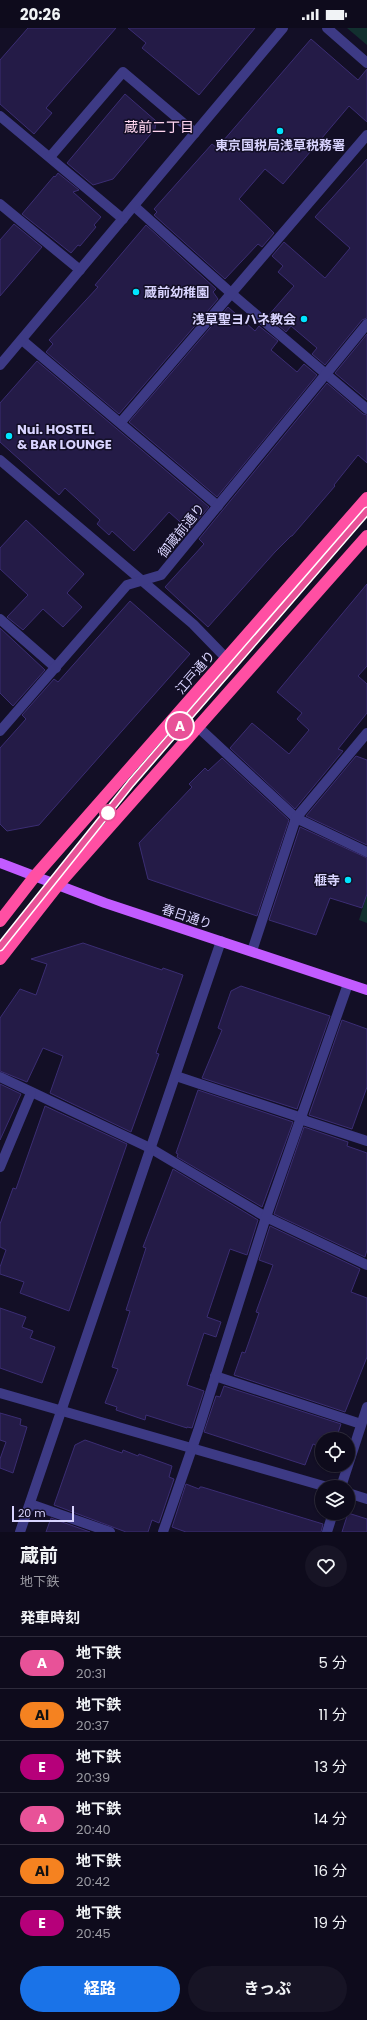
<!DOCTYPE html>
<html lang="ja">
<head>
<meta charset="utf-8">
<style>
	:root { --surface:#0e0b1c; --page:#171425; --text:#f1f3f6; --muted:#9b9ba3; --line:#2e2b3b; --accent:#1a73e8 }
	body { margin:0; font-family:Poppins,"Noto Sans JP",sans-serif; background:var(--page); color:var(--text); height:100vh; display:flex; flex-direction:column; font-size:15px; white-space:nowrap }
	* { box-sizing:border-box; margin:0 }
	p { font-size:13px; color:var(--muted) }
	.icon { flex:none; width:22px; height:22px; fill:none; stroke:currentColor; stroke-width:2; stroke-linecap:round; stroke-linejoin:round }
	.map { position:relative; height:1504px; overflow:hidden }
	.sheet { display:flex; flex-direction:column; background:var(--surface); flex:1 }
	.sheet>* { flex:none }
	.badge { padding:0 8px; border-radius:13px; font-size:14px; line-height:26px }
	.tools { position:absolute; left:315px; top:1404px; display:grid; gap:8px }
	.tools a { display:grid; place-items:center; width:40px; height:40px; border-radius:50%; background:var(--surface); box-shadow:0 1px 3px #0004,0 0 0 1px var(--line); font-size:20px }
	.scale { position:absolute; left:12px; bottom:10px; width:62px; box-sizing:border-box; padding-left:4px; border:2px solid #d9d4ff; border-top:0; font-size:11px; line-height:14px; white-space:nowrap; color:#d9d4ff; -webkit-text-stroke:3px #130f26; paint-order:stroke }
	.map>.badge { position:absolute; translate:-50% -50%; box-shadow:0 0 0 2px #fff }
	h2 { padding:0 20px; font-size:15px; line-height:36px }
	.round { display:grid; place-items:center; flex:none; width:42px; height:42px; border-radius:21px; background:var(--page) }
	.head { display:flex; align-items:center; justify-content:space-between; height:68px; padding:0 20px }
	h1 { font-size:19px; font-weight:700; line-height:30px }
	.button { display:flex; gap:8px; margin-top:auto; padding:8px 20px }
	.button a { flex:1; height:46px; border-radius:24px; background:var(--accent); color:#fff; font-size:16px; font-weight:700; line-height:46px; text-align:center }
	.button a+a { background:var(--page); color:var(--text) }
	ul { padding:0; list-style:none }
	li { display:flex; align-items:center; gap:12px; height:52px; padding:0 20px; border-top:1px solid var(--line) }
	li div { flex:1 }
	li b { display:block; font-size:15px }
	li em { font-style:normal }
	li .badge { min-width:44px; font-weight:700; text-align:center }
	.status { display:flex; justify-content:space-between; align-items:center; height:28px; padding:0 20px; background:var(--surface); direction:ltr }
	.status svg { height:11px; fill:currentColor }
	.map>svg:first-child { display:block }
	.green { fill:#12302f }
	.building { fill:#241b47; stroke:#3b2d73 }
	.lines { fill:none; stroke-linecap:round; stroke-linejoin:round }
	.minor { stroke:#3d3a85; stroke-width:10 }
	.major { stroke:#c25bff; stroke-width:10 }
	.highway { stroke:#ff4fa3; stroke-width:12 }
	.line-casing { stroke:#fff; stroke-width:9 }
	.line { stroke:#e85298; stroke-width:6 }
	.poi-dot { fill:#00e5ff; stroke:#130f26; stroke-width:1.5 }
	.stop-dot { fill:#fff; stroke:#e85298; stroke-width:2 }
	.labels { text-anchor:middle; stroke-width:3; stroke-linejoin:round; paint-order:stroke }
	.poi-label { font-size:13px; font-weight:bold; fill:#d9d4ff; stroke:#130f26; text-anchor:start }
	.street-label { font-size:13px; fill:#d9d4ff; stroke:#130f26 }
	.neighbourhood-label { font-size:14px; fill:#ffd6f0; stroke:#130f26 }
</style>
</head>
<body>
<div class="status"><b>20:26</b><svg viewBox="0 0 49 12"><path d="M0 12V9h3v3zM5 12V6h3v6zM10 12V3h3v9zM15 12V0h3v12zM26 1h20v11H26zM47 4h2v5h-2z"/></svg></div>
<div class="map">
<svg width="367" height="1504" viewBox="0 0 367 1504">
	<rect width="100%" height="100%" fill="#130f26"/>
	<g class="green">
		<path d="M 347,0 L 367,0 L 367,17 Z"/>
		<path d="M 367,866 L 367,895 L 359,892 Z"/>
	</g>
	<g class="building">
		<path d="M 28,0 L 116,0 L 46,80 L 52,85 L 34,106 L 0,76 L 0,32 Z"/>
		<path d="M 128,0 L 255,0 L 199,67 L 142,20 L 146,15 Z"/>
		<path d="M 311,11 L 358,52 L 367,41 L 367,94 L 349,78 L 283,156 L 265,141 L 239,171 L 274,205 L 262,219 L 258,216 L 225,251 L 154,187 L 157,184 L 154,181 L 212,116 L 217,120 Z"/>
		<path d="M 125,66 L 156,93 L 155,101 L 113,151 L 93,157 L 67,135 Z"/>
		<path d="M 367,131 L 367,290 L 362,292 L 325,337 L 312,326 L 317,320 L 291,298 L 286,304 L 268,288 L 294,258 L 278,244 L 283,238 L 272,228 L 284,214 L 325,250 L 350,220 L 315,189 Z"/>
		<path d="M 58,145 L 79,162 L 73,164 L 101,189 L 94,197 L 96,199 L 80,218 L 78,217 L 71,225 L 22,186 L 54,148 L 55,149 Z"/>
		<path d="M 14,196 L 42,219 L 0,268 L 0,212 Z"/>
		<path d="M 146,197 L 216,261 L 213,264 L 218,271 L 119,386 L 46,324 L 53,316 L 49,312 L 98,259 L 95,257 Z"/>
		<path d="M 228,279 L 255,303 L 259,298 L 278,313 L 271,322 L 297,344 L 304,336 L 317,347 L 217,469 L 129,394 Z"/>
		<path d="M 367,306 L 367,372 L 335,345 Z"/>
		<path d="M 37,333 L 209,479 L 189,502 L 169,484 L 134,523 L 112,503 L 109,507 L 97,496 L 100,492 L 65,460 L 59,467 L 0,414 L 0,375 Z"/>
		<path d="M 327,355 L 363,386 L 367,387 L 367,435 L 358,427 L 334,457 L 335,458 L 292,508 L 291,508 L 275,524 L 208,599 L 165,559 L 204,516 L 199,511 Z"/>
		<path d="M 26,492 L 84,546 L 67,565 L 82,579 L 63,599 L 43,581 L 23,602 L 7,589 L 28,567 L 0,541 L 0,520 Z"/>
		<path d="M 367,556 L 367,638 L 358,648 L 367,656 L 367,685 L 338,721 L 343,723 L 295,781 L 230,720 L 252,695 L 289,726 L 309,702 L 297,691 L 302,685 L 277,664 Z"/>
		<path d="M 130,573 L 190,626 L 39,797 L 7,803 L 0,796 L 0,720 L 26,691 L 22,687 L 54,651 L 58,654 Z"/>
		<path d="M 0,600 L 45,642 L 13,678 L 0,665 Z"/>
		<path d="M 356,728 L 367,732 L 367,817 L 306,788 Z"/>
		<path d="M 222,730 L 289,792 L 257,888 L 148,851 L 139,815 L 192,759 L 189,756 L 205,740 L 208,743 Z"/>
		<path d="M 300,799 L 367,830 L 367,866 L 362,880 L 330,870 L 316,907 L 269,892 Z"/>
		<path d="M 83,915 L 162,942 L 163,940 L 183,947 L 156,1025 L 159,1026 L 131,1104 L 50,1065 L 63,1028 L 43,1020 L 27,1054 L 0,1043 L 0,990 L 20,961 L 36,967 L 47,936 L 31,931 Z"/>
		<path d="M 241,958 L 330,988 L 297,1081 L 202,1050 L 222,1002 L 218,1000 L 231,963 Z"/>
		<path d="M 342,992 L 367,1001 L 367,1059 L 352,1101 L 309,1087 Z"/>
		<path d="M 0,1056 L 21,1066 L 0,1112 Z"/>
		<path d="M 198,1062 L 293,1094 L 262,1179 L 177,1129 L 178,1126 L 176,1125 Z"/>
		<path d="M 45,1078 L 127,1116 L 69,1283 L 20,1265 L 24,1254 L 0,1246 L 0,1239 L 6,1222 L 0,1219 L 0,1196 L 13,1160 L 16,1161 Z"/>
		<path d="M 304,1099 L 348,1114 L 347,1118 L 367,1125 L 367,1222 L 365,1229 L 274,1186 Z"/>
		<path d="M 173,1141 L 258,1192 L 247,1227 L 230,1221 L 207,1289 L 221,1294 L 216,1309 L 204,1305 L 187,1357 L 204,1363 L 192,1400 L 187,1399 L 187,1400 L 146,1387 L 145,1392 L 116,1382 L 117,1379 L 105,1375 L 118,1341 L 112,1339 L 130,1283 L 126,1282 L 146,1220 L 143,1219 Z"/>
		<path d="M 270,1198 L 360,1241 L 351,1264 L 367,1270 L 367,1329 L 345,1384 L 234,1347 L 242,1324 L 245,1325 L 259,1285 L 256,1284 L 273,1237 L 259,1232 Z"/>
		<path d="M 0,1280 L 26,1289 L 22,1299 L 33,1303 L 30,1310 L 55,1319 L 42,1355 L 0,1340 Z"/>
		<path d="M 224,1358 L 341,1396 L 336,1411 L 322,1411 L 322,1420 L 313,1416 L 305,1437 L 204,1404 L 216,1368 L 220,1369 Z"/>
		<path d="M 0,1385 L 21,1391 L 20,1397 L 27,1399 L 13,1445 L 0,1440 L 0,1431 L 6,1414 L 0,1412 Z"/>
		<path d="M 85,1412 L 122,1425 L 123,1422 L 138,1428 L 139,1426 L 172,1438 L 169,1449 L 174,1451 L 159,1495 L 152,1492 L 148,1504 L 126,1504 L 54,1477 L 75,1417 Z"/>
		<path d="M 186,1456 L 199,1461 L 200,1459 L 202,1459 L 323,1496 L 321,1504 L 186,1504 L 172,1499 Z"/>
		<path d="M 348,1485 L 367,1491 L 367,1504 L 342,1504 Z"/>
		<path d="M 51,1490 L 90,1504 L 46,1504 Z"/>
	</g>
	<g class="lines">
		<g class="minor">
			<path d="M 327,0 L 367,35"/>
			<path d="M 0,88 L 123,191"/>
			<path d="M 50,129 L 123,44 L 195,105"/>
			<path d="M 0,176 L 80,242"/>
			<path d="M 134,178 L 232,266 L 367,381"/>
			<path d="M 22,312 L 218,478"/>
			<path d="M 0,337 L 283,0"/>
			<path d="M 121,394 L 367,107"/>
			<path d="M 0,432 L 193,596 L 226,630"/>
			<path d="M 0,591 L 56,640"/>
			<path d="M 199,700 L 296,790 L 367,824"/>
			<path d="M 0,703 L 127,557 L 161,547 L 367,296"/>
			<path d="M 252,923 L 296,790 L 367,705"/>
			<path d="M 176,1048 L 302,1090 L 306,1093 L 367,1113"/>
			<path d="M 0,1049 L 150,1120 L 266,1189 L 367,1237"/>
			<path d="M 0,1139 L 31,1065"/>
			<path d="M 215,1348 L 361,1396"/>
			<path d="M 0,1365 L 327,1459"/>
			<path d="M 341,1459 L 367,1379"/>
			<path d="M 348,1465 L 367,1471"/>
			<path d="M 30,1476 L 110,1504"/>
			<path d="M 20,1504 L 221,913"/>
			<path d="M 163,1504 L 198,1403 L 266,1189 L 348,956"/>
			<path d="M 327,1504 L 333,1485"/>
		</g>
		<path class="major" d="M 0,835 L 105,875 L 367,962"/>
		<g class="highway">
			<path d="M 0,893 L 35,848 L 367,470"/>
			<path d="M 0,931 L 58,857 L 367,508"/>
		</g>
	</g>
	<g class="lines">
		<g class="line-casing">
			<path id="line" d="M 0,919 L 131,755 L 367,483"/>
		</g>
		<use href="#line" class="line"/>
	</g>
	<g class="poi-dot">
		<circle cx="280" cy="103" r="4"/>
		<circle cx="136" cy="264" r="4"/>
		<circle cx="304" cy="291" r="4"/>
		<circle cx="9" cy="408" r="4"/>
		<circle cx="348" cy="852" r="4"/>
	</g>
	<circle class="stop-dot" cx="108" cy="785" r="8"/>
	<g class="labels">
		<g class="poi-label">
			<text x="280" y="122" text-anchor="middle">東京国税局浅草税務署</text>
			<text x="144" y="269">蔵前幼稚園</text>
			<text x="296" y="296" text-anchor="end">浅草聖ヨハネ教会</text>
			<text x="17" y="406">Nui. HOSTEL<tspan x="17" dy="15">&amp; BAR LOUNGE</tspan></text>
			<text x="340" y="857" text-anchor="end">榧寺</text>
		</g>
		<g class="street-label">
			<text transform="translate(181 502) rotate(-51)" y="5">御蔵前通り</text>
			<text transform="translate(195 644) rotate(-49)" y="5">江戸通り</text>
			<text transform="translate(187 888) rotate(18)" y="5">春日通り</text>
		</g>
		<g class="neighbourhood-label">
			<text x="159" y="104">蔵前二丁目</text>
		</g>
	</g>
</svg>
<div class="tools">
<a><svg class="icon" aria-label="locate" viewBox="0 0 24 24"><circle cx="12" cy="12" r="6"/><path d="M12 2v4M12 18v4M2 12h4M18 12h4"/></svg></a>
<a><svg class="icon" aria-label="layers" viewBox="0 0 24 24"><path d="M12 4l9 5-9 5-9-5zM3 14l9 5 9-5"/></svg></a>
</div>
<div class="scale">20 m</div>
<b class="badge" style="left:180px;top:698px;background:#e85298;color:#fff">A</b>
</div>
<section class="sheet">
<div class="head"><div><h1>蔵前</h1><p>地下鉄</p></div><a class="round"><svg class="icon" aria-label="heart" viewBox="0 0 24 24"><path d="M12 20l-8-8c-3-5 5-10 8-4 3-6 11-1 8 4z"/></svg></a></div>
<h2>発車時刻</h2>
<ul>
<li><span class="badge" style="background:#e85298;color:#fff">A</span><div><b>地下鉄</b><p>20:31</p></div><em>5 分</em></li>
<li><span class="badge" style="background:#f58220;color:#111">Al</span><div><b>地下鉄</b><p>20:37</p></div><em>11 分</em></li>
<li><span class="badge" style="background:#b6007a;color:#fff">E</span><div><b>地下鉄</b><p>20:39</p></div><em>13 分</em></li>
<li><span class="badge" style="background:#e85298;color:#fff">A</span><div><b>地下鉄</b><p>20:40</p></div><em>14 分</em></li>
<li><span class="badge" style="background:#f58220;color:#111">Al</span><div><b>地下鉄</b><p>20:42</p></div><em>16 分</em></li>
<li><span class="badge" style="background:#b6007a;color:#fff">E</span><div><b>地下鉄</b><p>20:45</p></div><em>19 分</em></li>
</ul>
<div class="button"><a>経路</a><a>きっぷ</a></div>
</section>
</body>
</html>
